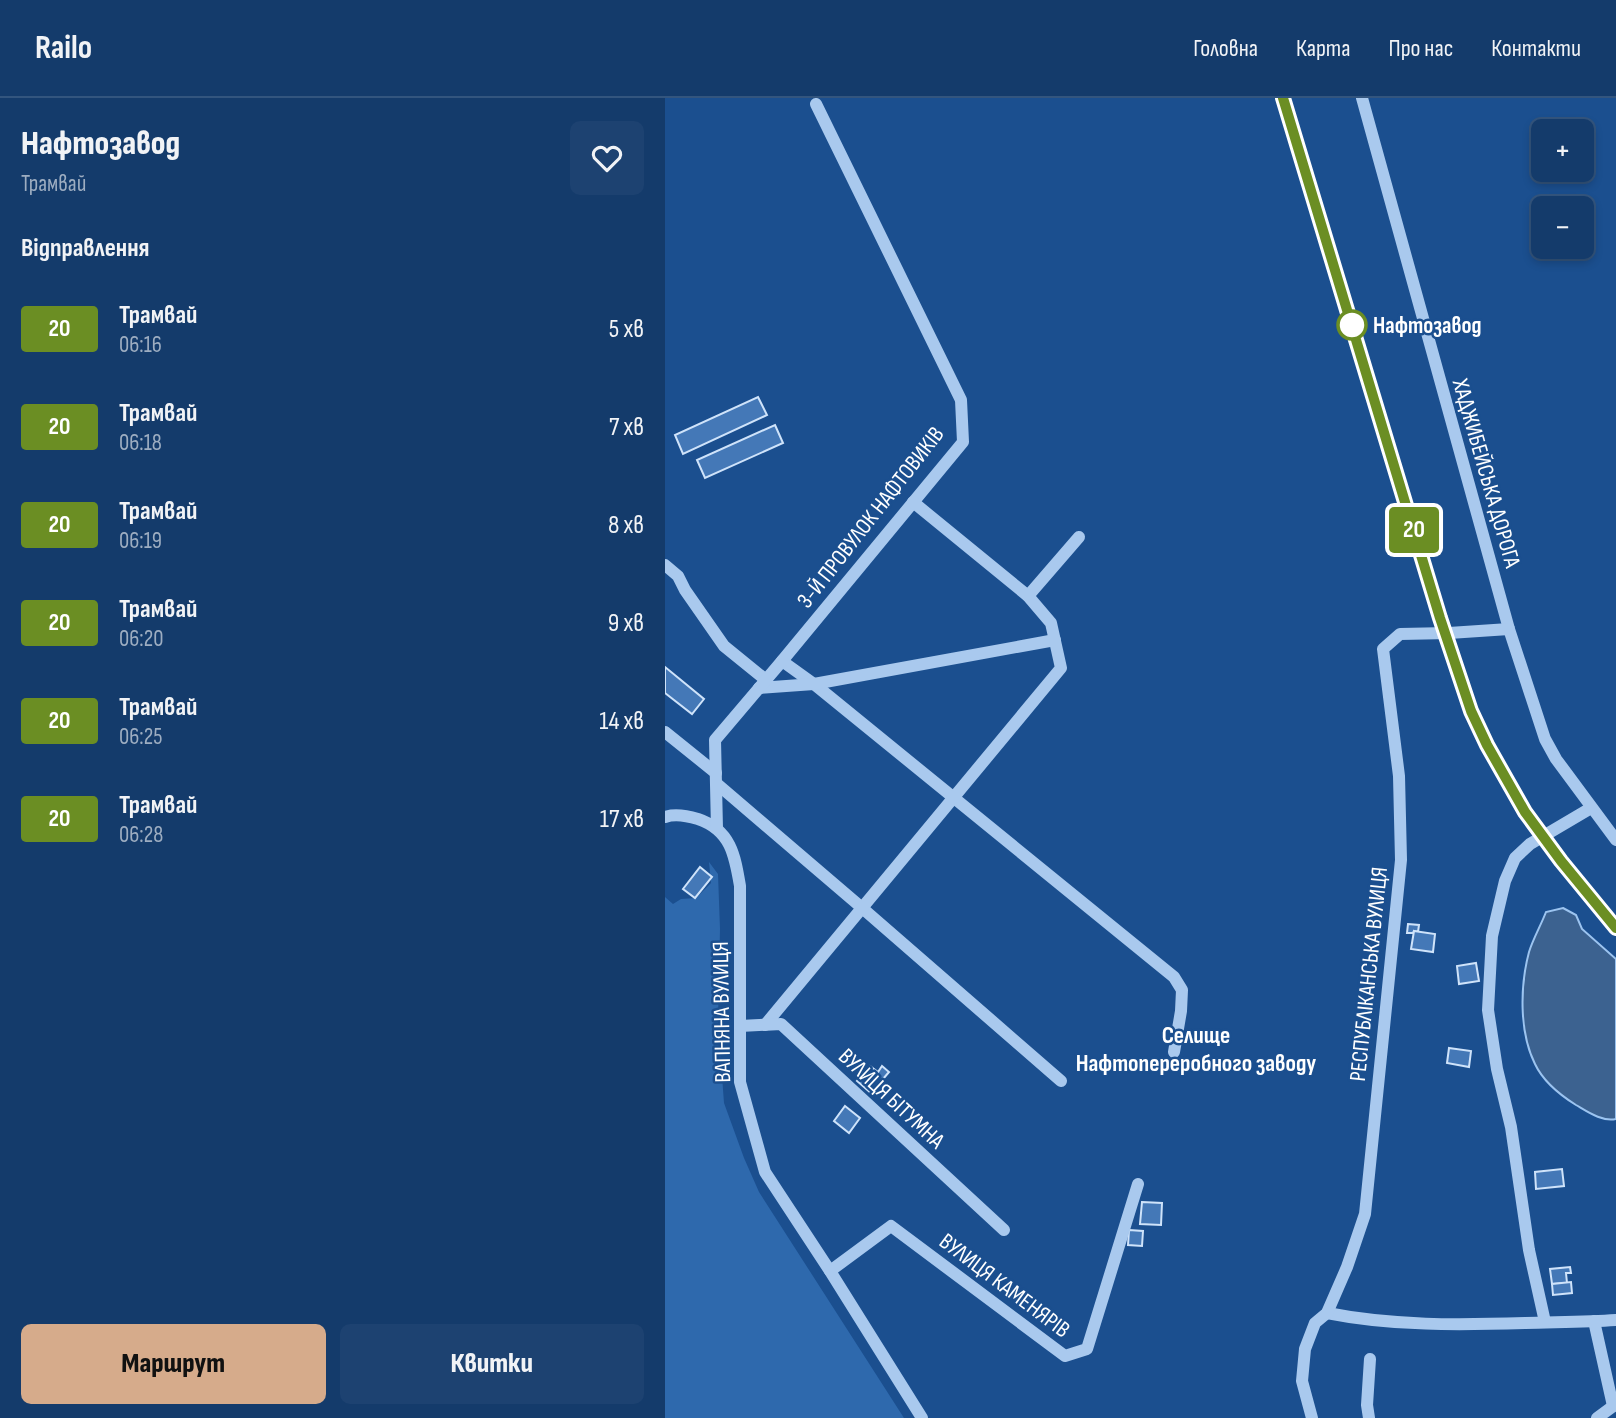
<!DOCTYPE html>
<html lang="uk">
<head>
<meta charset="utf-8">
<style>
	:root { --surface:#143b6b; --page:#1d4271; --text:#f1f3f6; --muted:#9dadc1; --line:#33557e; --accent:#d6ab8b }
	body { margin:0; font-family:"Sofia Sans Condensed",sans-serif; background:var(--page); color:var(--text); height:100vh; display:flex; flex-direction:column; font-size:26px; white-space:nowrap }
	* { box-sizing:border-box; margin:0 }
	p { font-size:23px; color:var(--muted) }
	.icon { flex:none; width:38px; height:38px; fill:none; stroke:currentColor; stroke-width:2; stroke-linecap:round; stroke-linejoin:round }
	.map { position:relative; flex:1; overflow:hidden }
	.drawer { display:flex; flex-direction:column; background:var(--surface); width:665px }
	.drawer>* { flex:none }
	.badge { padding:0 14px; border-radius:5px; font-size:24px; line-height:46px }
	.tools { position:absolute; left:866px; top:21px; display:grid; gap:14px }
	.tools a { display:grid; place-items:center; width:63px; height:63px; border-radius:10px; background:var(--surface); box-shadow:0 4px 10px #0003,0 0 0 2px var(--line); font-size:35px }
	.map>.badge { position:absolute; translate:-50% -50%; box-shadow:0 0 0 4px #fff }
	h2 { padding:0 21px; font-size:26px; line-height:63px }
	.round { display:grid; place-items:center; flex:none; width:74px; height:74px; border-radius:10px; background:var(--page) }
	.headline { display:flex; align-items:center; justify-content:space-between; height:119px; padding:0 21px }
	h1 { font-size:33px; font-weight:800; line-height:52px }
	.primary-button { display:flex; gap:14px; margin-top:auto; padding:14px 21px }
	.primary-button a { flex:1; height:80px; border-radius:10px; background:var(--accent); color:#111; font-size:28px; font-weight:800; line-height:80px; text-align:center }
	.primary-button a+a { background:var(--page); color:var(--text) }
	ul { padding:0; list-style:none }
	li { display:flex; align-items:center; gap:21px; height:98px; padding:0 21px }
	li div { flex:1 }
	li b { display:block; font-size:26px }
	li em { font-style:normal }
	li .badge { min-width:77px; font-weight:700; text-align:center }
	header { display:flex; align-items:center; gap:42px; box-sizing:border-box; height:98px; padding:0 35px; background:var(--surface); border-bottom:2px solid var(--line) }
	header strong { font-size:33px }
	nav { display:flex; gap:38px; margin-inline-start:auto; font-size:24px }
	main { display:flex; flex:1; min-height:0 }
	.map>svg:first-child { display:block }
	.green { fill:#2e69ad }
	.water { fill:#3c6290; stroke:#9cc4f0; stroke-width:2 }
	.building { fill:#4478b7; stroke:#cfe3fa; stroke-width:2 }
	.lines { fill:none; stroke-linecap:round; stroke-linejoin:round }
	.minor { stroke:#a9c9ee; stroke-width:12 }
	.tram { stroke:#fff; stroke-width:2 }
	.line-casing { stroke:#fff; stroke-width:16 }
	.line { stroke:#6b8e23; stroke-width:10 }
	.stop-dot { fill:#fff; stroke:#6b8e23; stroke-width:3.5 }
	.labels { text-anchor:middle; stroke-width:5; stroke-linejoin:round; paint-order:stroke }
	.stop-label { font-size:23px; font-weight:bold; fill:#fff; stroke:#1b4f8f; text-anchor:start }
	.street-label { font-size:23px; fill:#fff; stroke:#1b4f8f }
	.neighbourhood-label { font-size:24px; font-weight:bold; fill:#fff; stroke:#1b4f8f }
</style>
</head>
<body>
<header>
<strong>Railo</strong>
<nav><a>Головна</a><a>Карта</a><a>Про нас</a><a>Контакти</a></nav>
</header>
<main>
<section class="drawer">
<div class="headline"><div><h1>Нафтозавод</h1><p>Трамвай</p></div><a class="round"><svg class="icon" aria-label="heart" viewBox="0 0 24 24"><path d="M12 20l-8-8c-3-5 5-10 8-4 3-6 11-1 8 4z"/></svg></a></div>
<h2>Відправлення</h2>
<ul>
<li><span class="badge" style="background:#6b8e23;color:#fff">20</span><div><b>Трамвай</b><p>06:16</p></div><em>5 хв</em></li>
<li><span class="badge" style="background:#6b8e23;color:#fff">20</span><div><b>Трамвай</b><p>06:18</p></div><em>7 хв</em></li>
<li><span class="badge" style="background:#6b8e23;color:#fff">20</span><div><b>Трамвай</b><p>06:19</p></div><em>8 хв</em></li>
<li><span class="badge" style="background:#6b8e23;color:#fff">20</span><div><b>Трамвай</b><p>06:20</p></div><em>9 хв</em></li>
<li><span class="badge" style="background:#6b8e23;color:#fff">20</span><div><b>Трамвай</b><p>06:25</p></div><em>14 хв</em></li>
<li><span class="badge" style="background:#6b8e23;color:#fff">20</span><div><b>Трамвай</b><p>06:28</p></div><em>17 хв</em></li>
</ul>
<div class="primary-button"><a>Маршрут</a><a>Квитки</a></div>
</section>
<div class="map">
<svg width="951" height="1320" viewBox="0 0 951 1320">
	<rect width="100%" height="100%" fill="#1b4f8f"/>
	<path class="green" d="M 44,764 L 53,776 L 55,831 L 53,923 L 59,1005 L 79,1060 L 94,1094 L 239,1320 L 0,1320 L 0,799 L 8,806 L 16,801 L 31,800 L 46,785 Z"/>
	<path class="water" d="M 898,810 L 911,817 L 917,831 L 951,861 L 951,1021 C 937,1024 923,1014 911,1007 C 895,997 878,983 870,966 C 854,934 855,888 864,854 C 868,841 876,827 881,814 Z"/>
	<g class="building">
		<path d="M 93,299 L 102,317 L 18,356 L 10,337 Z"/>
		<path d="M 110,327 L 118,345 L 40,380 L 32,362 Z"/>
		<path d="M 0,569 L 39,601 L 27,616 L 0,595 Z"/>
		<path d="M 35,769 L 47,779 L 30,800 L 18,791 Z"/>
		<path d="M 743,826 L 754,827 L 753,834 L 749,833 L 748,835 L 742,835 Z"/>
		<path d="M 749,833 L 770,836 L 768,854 L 746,851 Z"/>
		<path d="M 811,865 L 814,883 L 794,886 L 792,868 Z"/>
		<path d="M 784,950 L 806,953 L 804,969 L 782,965 Z"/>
		<path d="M 205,968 L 213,974 L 217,968 L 224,974 L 206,995 L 192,983 Z"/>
		<path d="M 180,1008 L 195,1020 L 184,1035 L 169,1023 Z"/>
		<path d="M 897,1071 L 899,1088 L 871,1091 L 870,1074 Z"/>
		<path d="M 477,1104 L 497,1105 L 496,1127 L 475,1126 Z"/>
		<path d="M 464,1132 L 478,1133 L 477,1148 L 463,1147 Z"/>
		<path d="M 905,1169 L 906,1175 L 901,1175 L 902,1185 L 887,1186 L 885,1171 Z"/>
		<path d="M 906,1184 L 907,1195 L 888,1197 L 887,1186 Z"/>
	</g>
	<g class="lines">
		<g class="minor">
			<path d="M 697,0 L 844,531 L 880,641 L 891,661 L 951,742"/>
			<path d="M 0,467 L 13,478 L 20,492 L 59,548 L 101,582"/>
			<path d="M 363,498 L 414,439"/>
			<path d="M 117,563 L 149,586 L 509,879 L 517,892 L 516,913 L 509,954"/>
			<path d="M 94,590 L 149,586 L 390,542"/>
			<path d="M 0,634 L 51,675"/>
			<path d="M 51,685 L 196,809 L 396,983"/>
			<path d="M 0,719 C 11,715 23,718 33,721 C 66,732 70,758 75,788 L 75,984 L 100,1074 L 165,1173 L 257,1320"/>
			<path d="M 52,731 L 50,642 L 117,563 L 298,344 L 296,302 L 151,6"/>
			<path d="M 100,927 L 396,570 L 386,525 L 363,498 L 248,404"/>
			<path d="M 75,928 L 116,926 L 339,1132"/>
			<path d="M 165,1173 L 226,1128 L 400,1258 L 422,1251 L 473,1086"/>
			<path d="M 662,1215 C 727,1228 794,1227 860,1225 C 890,1224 921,1224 951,1222"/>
			<path d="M 929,1223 L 948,1308"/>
			<path d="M 880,1224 L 864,1152 L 846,1029 L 832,971 L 823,912 L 827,838 L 840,783 L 850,760 L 865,746 L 926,710"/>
			<path d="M 647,1320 L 637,1283 L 640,1251 L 650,1225 L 662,1215 L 682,1169 L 700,1116 L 736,762 L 734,678 L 718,551 L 735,536 L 784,535 L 844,531"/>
			<path d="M 704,1320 L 702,1307 L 705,1261"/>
			<path d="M 932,1320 L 951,1306"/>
		</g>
		<path class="tram" d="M 618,0 L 775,520 L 806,613 L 822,647 L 860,714 L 896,763 L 951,830"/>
	</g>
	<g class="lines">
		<g class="line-casing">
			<path id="line" d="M 618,0 L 775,520 L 806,613 L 822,647 L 860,714 L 896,763 L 951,830"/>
		</g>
		<use href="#line" class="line"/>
	</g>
	<circle class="stop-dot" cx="687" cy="227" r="14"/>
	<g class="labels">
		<g class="stop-label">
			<text x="708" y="235">Нафтозавод</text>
		</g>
		<g class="street-label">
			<text transform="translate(822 375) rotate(74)" y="8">ХАДЖИБЕЙСЬКА ДОРОГА</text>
			<text transform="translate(205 419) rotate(-52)" y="8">3-Й ПРОВУЛОК НАФТОВИКІВ</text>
			<text transform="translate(703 876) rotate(-84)" y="8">РЕСПУБЛІКАНСЬКА ВУЛИЦЯ</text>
			<text transform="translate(56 914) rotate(-91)" y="8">ВАПНЯНА ВУЛИЦЯ</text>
			<text transform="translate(227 1000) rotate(43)" y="8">ВУЛИЦЯ БІТУМНА</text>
			<text transform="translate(340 1187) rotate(37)" y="8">ВУЛИЦЯ КАМЕНЯРІВ</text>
		</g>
		<g class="neighbourhood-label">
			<text x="531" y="945">Селище<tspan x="531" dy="28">Нафтопереробного заводу</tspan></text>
		</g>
	</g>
</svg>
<div class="tools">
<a>+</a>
<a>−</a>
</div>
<b class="badge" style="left:749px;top:432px;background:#6b8e23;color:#fff">20</b>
</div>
</main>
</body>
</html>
